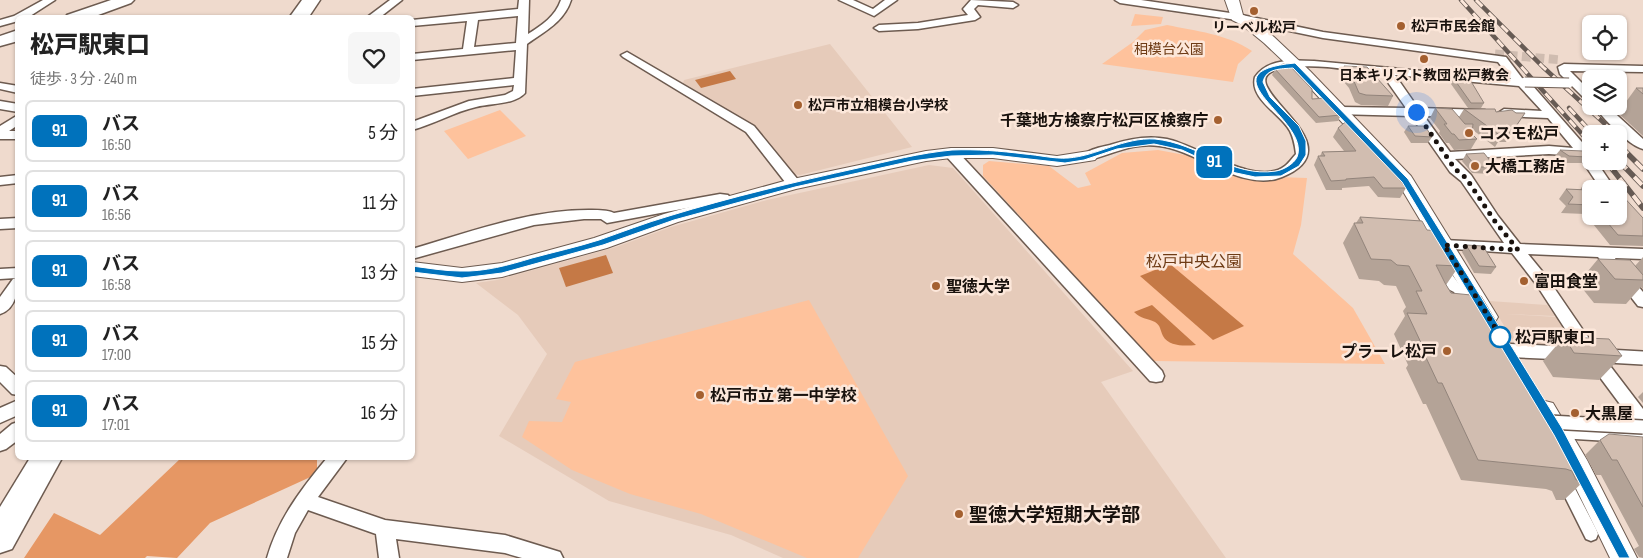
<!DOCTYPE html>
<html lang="ja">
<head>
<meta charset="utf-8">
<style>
	:root { --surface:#fff; --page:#f6f6f6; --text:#222; --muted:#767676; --line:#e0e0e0 }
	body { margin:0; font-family:"Sofia Sans Condensed","Noto Sans JP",sans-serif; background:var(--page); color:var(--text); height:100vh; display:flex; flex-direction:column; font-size:19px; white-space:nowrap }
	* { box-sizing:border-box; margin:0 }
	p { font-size:16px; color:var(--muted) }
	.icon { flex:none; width:28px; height:28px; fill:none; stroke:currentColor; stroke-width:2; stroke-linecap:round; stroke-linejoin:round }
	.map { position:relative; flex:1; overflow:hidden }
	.details { position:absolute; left:15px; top:15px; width:400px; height:445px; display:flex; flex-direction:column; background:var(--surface); border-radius:8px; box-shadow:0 1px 4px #0004 }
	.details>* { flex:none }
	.badge { padding:0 10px; border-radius:8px; font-size:18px; line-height:32px }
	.controls { position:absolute; left:1582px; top:15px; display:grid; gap:10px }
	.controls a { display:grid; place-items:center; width:45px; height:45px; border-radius:8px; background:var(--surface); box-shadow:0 1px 4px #0004; font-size:25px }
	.you { position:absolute; width:25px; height:25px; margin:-12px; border:4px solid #fff; border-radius:50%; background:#1a73e8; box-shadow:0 0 0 8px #1a73e833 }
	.map>.badge { position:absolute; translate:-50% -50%; box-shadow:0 0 0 2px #fff }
	.round { display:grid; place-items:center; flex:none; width:52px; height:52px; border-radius:8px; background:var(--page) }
	.overview { display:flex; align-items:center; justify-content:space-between; height:85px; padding:0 15px }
	h1 { font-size:24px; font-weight:800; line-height:38px }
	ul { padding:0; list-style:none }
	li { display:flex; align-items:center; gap:15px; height:62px; margin:0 10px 8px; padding:0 5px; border:2px solid var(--line); border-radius:8px }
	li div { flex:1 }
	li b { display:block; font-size:19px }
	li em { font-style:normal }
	li .badge { min-width:55px; font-weight:700; text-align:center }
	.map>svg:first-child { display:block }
	.built { fill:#e6cbba }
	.green { fill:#fec29c }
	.forest { fill:#e69764 }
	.water { fill:#c57946 }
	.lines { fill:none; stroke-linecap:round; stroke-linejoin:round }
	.pedestrian-tunnel { stroke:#cfbcb0; stroke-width:9; stroke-dasharray:9 4.5; stroke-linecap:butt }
	.pedestrian-casing { stroke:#6d5b50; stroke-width:3 }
	.minor-casing { stroke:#6d5b50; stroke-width:3 }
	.tertiary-casing { stroke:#6d5b50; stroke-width:2 }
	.secondary-casing { stroke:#6d5b50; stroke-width:3 }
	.trunk-casing { stroke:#6d5b50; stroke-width:3 }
	.pedestrian { fill:#fff; fill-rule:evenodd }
	.minor { fill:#fff; fill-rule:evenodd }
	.tertiary { fill:#fff; fill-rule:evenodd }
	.secondary { fill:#fff; fill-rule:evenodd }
	.trunk { fill:#fff; fill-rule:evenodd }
	.rail-far1-casing { stroke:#675b54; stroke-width:4.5 }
	.rail-casing { stroke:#675b54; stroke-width:5.5 }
	.rail-far1 { stroke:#fce7da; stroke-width:3; stroke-dasharray:9; stroke-linecap:butt }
	.rail { stroke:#fce7da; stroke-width:4; stroke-dasharray:11; stroke-linecap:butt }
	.pedestrian-bridge-far1-casing { stroke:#6d5b50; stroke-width:11; stroke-linecap:butt }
	.pedestrian-bridge-casing { stroke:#6d5b50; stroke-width:16; stroke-linecap:butt }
	.pedestrian-bridge-far1 { stroke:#fff; stroke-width:9 }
	.pedestrian-bridge { stroke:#fff; stroke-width:13 }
	.wall { fill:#b4a397 }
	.building { fill:#d1bdb0; stroke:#92847b }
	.line { fill:#0072bc; stroke:#fff }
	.walk { stroke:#19120e; stroke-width:5; stroke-dasharray:0 9 }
	.poi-dot { fill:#a46030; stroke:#fce7da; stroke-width:2 }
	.stop-dot { fill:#fff; stroke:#0072bc; stroke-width:2.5 }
	.labels { text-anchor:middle; stroke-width:5; stroke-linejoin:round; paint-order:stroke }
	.far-poi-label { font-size:14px; font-weight:bold; fill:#19120e; stroke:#fce7da; text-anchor:start }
	.far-park-label { font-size:14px; fill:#6e3b15; stroke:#fce7da }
	.poi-label { font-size:16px; font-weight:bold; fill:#19120e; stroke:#fce7da; text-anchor:start }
	.park-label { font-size:16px; fill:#6e3b15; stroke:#fce7da }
	.stop-label { font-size:16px; font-weight:bold; fill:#19120e; stroke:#fce7da; text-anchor:start }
	.near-poi-label { font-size:19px; font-weight:bold; fill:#19120e; stroke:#fce7da; text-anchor:start }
</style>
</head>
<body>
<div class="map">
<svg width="1643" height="558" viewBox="0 0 1643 558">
	<rect width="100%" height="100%" fill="#efdacd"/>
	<g class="built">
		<path d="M 830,44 L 912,147 L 800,175 L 791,174 L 752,125 L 683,83 L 684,80 Z"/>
		<path d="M 929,165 L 953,168 L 1133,371 L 1101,382 L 1226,558 L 783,558 L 731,535 L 609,501 L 499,436 L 547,354 L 518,315 L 476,283 L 497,280 L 616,247 L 671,227 L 767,200 Z"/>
		<path d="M 1489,301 L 1547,305 L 1555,316 L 1505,314 L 1556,317 L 1586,358 L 1522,355 Z"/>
	</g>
	<g class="green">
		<path d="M 1135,14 L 1163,17 L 1161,24 L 1131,26 Z"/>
		<path d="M 1167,25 C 1196,31 1227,34 1252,51 L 1238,64 L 1233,82 L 1102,64 L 1133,42 L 1145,30 Z"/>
		<path d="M 500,110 L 526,136 L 468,159 L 444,131 Z"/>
		<path d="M 1158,150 L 1201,158 L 1250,176 L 1307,178 L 1301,225 L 1293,254 L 1353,308 L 1385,364 L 1153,361 L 983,176 L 983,165 L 989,161 L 1049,166 L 1078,188 L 1091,185 L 1085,173 L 1122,153 Z"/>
		<path d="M 809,300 L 908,476 L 858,558 L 807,558 L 701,514 L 630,494 L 572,470 L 522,437 L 529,421 L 562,422 L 571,402 L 556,399 L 575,362 Z"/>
	</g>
	<path class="forest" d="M 181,458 L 317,458 L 317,474 L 210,523 L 177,558 L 147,556 L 145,558 L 24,558 L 54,513 L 100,535 Z"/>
	<g class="water">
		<path d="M 730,71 L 736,79 L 701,88 L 695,80 Z"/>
		<path d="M 606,255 L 613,273 L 566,287 L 559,268 Z"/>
		<path d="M 1170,264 L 1244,326 L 1213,340 L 1140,276 Z"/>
		<path d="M 1152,305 L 1196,345 C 1186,346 1169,347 1163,336 C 1160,330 1161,326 1155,322 C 1147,318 1141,319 1134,312 Z"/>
	</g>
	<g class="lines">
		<path class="pedestrian-tunnel" d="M 1495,54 L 1562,60"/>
		<g class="pedestrian-casing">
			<g id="pedestrian">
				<path d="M 1442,264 L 1446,265 C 1455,281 1466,291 1475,307 L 1473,310 L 1465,310 L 1454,292 L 1448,289 L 1436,268 Z"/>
				<path d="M 1614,411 L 1633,422 L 1635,426 L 1633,430 C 1624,433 1612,424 1607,416 L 1609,412 Z"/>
				<path d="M 1564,475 L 1569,477 L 1596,529 L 1598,534 L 1596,539 L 1591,541 L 1586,539 L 1557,481 L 1559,477 Z"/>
			</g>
		</g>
		<g class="minor-casing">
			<g id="minor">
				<path d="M 43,0 L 55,0 L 27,18 L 18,18 L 18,21 L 0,26 L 0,20 L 14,16 Z"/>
				<path d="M 390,0 L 402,0 L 379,18 L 366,18 Z"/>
				<path d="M 519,0 L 529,0 L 528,34 C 542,25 555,17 561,0 L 571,0 C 564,22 545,31 527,44 L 525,93 C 514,105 491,103 476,107 C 454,112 434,124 412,130 L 412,122 L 469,101 L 505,95 L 513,91 L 514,85 L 412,96 L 412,89 L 514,78 L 516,50 L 412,60 L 412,54 L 463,49 L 467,21 L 412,26 L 412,20 L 518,9 ZM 518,16 L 516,43 L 474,47 L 478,20 Z"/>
				<path d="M 839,0 L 853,0 L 873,9 L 885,0 L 897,0 L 874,16 Z"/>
				<path d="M 971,0 L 1013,2 L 1018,5 L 1013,8 L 978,5 L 974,9 L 980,17 L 975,20 L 918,29 L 879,31 L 874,28 L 879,25 L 918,23 L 968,15 L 963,9 Z"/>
				<path d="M 1115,0 L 1141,0 L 1237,14 L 1323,32 L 1506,57 L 1522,78 L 1532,85 L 1588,149 L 1591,155 L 1591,161 L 1596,161 L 1615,189 L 1601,189 L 1579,156 L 1549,154 L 1455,159 L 1471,175 L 1498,216 L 1520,244 L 1643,249 L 1643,259 L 1615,258 L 1616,260 L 1614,264 C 1606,266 1603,263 1598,257 L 1528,254 L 1546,276 L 1585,333 L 1643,409 L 1643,443 L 1558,438 L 1552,436 L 1549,431 L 1552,426 L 1558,424 L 1642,429 L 1637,427 L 1573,341 L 1536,284 L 1512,253 L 1439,248 L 1437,245 L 1439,242 L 1444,240 L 1504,243 L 1461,181 L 1450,172 L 1411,116 L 1336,114 L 1334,111 L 1336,108 L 1340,107 L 1406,108 L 1382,74 C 1350,70 1313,62 1280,69 C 1221,82 1364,144 1282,177 C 1243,193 1197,150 1159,146 C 1134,142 1113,154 1089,160 L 1083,156 C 1088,149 1102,147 1110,145 C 1128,139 1148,135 1167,139 C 1197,145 1257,188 1285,166 C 1289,163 1292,158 1296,154 C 1295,146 1294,139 1290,131 C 1281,114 1249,99 1255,77 C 1268,58 1294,60 1314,61 L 1511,79 L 1498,62 L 1323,38 L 1237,20 L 1120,3 ZM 1395,75 L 1519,86 L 1542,111 L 1504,109 L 1498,113 L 1500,116 L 1548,118 L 1573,148 L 1549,146 L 1450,152 L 1424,116 L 1481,117 L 1487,113 L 1485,110 L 1418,108 Z"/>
				<path d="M 627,52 L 754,126 L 799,181 L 801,184 L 799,187 L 789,187 L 746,132 L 623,57 L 621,55 Z"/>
				<path d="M 1564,64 L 1643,66 L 1643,72 L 1570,71 L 1591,92 L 1591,102 L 1587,101 L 1560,74 L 1558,67 Z"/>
				<path d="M 0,83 L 18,86 L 18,93 L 0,89 Z"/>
				<path d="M 0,101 L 18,104 L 18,112 L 0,109 Z"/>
				<path d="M 1594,106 L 1607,106 L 1643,139 L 1643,149 C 1628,145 1604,119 1594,106 Z"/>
				<path d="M 18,115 L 18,125 L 9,131 L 18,131 L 18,139 L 0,139 L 0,126 Z"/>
				<path d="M 951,149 L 956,150 L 1162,371 L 1164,376 L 1162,381 L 1156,382 L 1150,381 L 946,156 L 945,153 L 946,150 Z"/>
				<path d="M 18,175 L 18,183 L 0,185 L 0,177 Z"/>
				<path d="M 720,194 L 728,195 L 734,203 L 732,206 L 722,206 L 719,202 L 607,223 L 601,219 L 584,219 L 534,225 L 412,259 L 412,249 C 470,232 531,209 592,210 C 599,210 608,210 614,213 Z"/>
				<path d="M 18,218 L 18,228 L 0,229 L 0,219 Z"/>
				<path d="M 18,268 C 18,284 19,308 0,314 L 0,297 L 13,279 L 16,278 L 0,279 L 0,269 Z"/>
				<path d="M 1623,273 L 1628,274 L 1643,292 L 1643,307 L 1638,306 L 1616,278 L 1618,274 Z"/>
				<path d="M 0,366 L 6,367 L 18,378 L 18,395 L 12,394 L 0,382 Z"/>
				<path d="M 18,400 L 18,415 L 0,423 L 0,408 Z"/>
				<path d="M 18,422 L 18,440 L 6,449 L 0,451 L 0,434 L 12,424 Z"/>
				<path d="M 327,458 L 347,458 L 318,497 L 385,520 L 505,535 L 560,552 L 563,558 L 522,558 L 505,553 L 396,539 L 399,558 L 379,558 L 376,534 L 308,510 L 295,533 L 287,558 L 267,558 C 278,519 302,488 327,458 Z"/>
			</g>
		</g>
		<g class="tertiary-casing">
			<g id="tertiary">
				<path d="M 1225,0 L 1239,0 L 1243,15 L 1252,19 L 1274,37 L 1310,71 L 1411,176 L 1495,312 L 1498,317 L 1495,322 L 1488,325 L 1481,322 L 1398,183 L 1300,77 L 1264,43 L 1242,25 L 1232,20 Z"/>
				<path d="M 951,148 L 993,148 L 1057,156 L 1089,151 L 1095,152 L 1098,156 L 1095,160 L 1057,166 L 993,158 L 951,158 L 926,161 L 796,189 L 678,222 L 607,248 L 502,277 L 462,282 L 412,276 L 412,262 L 462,268 L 502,263 L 594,238 L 664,214 L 788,180 L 926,151 Z"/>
				<path d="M 1545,401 L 1553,403 L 1587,460 L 1637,558 L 1610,558 L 1569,474 L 1533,410 L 1537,403 Z"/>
			</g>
		</g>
		<g class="secondary-casing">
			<g id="secondary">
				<path d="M 111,0 L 134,0 L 131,3 L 90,18 L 65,18 L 67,15 Z"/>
				<path d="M 18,30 L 18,41 L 0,46 L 0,36 Z"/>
			</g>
		</g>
		<g class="trunk-casing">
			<g id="trunk">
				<path d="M 302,0 L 320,0 L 308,18 L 289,18 Z"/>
				<path d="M 30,458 L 62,458 L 12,549 L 0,553 L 0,507 Z"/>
			</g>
		</g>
		<use href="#pedestrian" class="pedestrian"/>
		<use href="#minor" class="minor"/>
		<use href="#tertiary" class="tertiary"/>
		<use href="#secondary" class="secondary"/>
		<use href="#trunk" class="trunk"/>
		<g class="rail-far1-casing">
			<g id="rail-far1">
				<path d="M 1461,0 L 1591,144"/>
				<path d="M 1476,0 L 1543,67 L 1616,134"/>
				<path d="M 1569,108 L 1593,134"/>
				<path d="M 1619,145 L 1621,147"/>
			</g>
		</g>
		<g class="rail-casing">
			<g id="rail">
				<path d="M 1620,146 L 1643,169"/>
				<path d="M 1606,161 L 1643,208"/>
				<path d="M 1619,161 L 1643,186"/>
			</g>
		</g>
		<use href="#rail-far1" class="rail-far1"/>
		<use href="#rail" class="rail"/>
		<g class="pedestrian-bridge-far1-casing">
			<path id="pedestrian-bridge-far1" d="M 1525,82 L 1569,83"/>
		</g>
		<g class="pedestrian-bridge-casing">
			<g id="pedestrian-bridge">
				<path d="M 1500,350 L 1564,353"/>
				<path d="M 1607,356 L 1643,358"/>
				<path d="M 1549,422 L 1643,427"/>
			</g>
		</g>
		<use href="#pedestrian-bridge-far1" class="pedestrian-bridge-far1"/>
		<use href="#pedestrian-bridge" class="pedestrian-bridge"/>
	</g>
	<g class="wall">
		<path d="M 1344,66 L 1393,96 L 1388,106 L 1361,105 L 1355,102 L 1349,88 L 1339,76 Z"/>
		<path d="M 1275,69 L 1312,99 L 1341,115 L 1338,121 L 1316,123 L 1272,75 Z"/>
		<path d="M 1456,77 L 1484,103 L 1481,108 L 1468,108 L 1451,84 Z"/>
		<path d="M 1636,88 L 1643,88 L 1643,136 L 1618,113 Z"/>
		<path d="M 1435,108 L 1459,117 L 1464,109 L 1496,112 L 1525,113 L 1506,142 L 1498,142 L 1495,147 L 1473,130 L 1472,134 L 1477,139 L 1471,149 L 1454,150 L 1449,143 L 1446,143 L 1439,133 L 1440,131 L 1430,118 Z"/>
		<path d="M 1408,126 L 1432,137 L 1428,143 L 1411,143 L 1404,132 Z"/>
		<path d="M 1338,128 L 1406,188 L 1400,198 L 1378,197 L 1369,186 L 1342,188 L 1342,190 L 1326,190 L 1314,165 L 1318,156 L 1320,156 L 1322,152 L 1344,151 L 1333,137 Z"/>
		<path d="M 1560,150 L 1586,157 L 1582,163 L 1564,163 L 1555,156 Z"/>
		<path d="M 1466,154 L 1495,167 L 1491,174 L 1472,173 L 1462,161 Z"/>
		<path d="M 1583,185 L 1591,189 L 1591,216 L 1619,216 L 1643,218 L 1643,246 L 1610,245 L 1585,214 L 1561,213 L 1566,206 L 1559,199 L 1566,189 L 1580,190 Z"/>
		<path d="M 1360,217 L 1427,230 L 1459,266 L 1446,285 L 1585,480 L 1564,500 L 1556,500 L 1552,491 L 1546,489 L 1461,480 L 1426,404 L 1423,404 L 1406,368 L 1408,365 L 1394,334 L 1405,316 L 1403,311 L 1406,307 L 1396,286 L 1384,285 L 1379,281 L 1359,279 L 1343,243 L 1354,223 L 1356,223 Z"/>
		<path d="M 1466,245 L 1496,267 L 1491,274 L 1474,273 L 1462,252 Z"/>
		<path d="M 1643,257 L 1643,289 L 1641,287 L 1626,304 L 1594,303 L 1578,283 L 1598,259 L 1635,266 Z"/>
		<path d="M 1564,337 L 1622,356 L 1599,380 L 1553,377 L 1543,361 Z"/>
		<path d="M 1643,392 L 1643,403 L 1638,397 Z"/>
		<path d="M 1643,437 L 1643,558 L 1639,557 L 1634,549 L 1639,546 L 1601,475 L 1596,475 L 1585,455 L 1600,440 Z"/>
	</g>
	<g class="building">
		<path d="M 1283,64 L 1289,65 L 1312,89 L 1312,99 L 1326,98 L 1341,115 L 1319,117 L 1275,69 Z"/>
		<path d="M 1344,66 L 1367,67 L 1393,96 L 1366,95 L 1359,93 L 1353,79 Z"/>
		<path d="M 1456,77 L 1469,78 L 1484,103 L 1471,103 L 1454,79 L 1457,79 Z"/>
		<path d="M 1636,88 L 1643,88 L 1643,94 Z"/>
		<path d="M 1435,108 L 1452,109 L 1465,124 L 1473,124 L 1472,134 L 1477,139 L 1459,140 L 1454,134 L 1452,134 L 1444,124 L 1447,124 Z"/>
		<path d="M 1464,109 L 1495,109 L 1496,112 L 1512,110 L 1516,113 L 1525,113 L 1512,132 L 1502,132 L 1502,137 Z"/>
		<path d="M 1349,119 L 1380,153 L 1406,188 L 1383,188 L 1374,177 L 1346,179 L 1346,180 L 1331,181 L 1318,156 L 1325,156 L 1322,152 L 1356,151 L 1338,128 Z"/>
		<path d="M 1408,126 L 1425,126 L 1432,137 L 1415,136 Z"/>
		<path d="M 1560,150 L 1583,151 L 1586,157 L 1569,156 Z"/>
		<path d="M 1484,153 L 1495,167 L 1476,167 L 1466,154 Z"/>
		<path d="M 1583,185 L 1613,186 L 1615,189 L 1591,189 L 1591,205 L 1568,204 L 1573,197 L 1566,189 L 1588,190 Z"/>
		<path d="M 1619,192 L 1643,218 L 1643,236 L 1618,235 L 1602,216 L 1619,216 Z"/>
		<path d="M 1360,217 L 1422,221 L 1427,230 L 1439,231 L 1459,266 L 1436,265 L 1445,283 L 1451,293 L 1481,296 L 1521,363 L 1585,480 L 1576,480 L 1572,471 L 1566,469 L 1478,460 L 1442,383 L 1438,383 L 1421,347 L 1423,347 L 1407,313 L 1427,314 L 1416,291 L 1422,291 L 1409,266 L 1397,265 L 1391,260 L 1371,259 L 1354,223 L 1363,223 Z"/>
		<path d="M 1466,245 L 1483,246 L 1496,267 L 1479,266 Z"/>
		<path d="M 1598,259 L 1630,260 L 1643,275 L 1643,280 L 1615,279 Z"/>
		<path d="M 1564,337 L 1609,339 L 1622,356 L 1574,353 Z"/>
		<path d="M 1609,434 L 1643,437 L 1643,507 L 1617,460 L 1612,460 L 1600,440 Z"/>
	</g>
	<path class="line" d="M 1295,63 L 1408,179 L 1562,428 L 1628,554 L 1630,558 L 1619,558 L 1554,435 L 1402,182 L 1293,68 C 1281,69 1266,68 1263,82 L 1270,97 L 1299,126 L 1306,141 L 1306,155 L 1299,166 L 1281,176 L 1255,177 L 1227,171 L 1182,150 L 1154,144 L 1117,149 L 1084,160 L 1065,163 L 993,155 L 951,156 L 912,161 L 795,187 L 674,220 L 603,245 L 502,273 L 462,278 L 412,272 L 408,269 L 412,266 C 428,268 444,271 460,271 C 484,272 509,265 532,258 C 554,252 577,247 599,240 C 622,232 645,223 669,216 C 731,197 795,182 858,168 C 889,161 920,153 952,150 C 976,149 1001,151 1025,154 C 1039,155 1054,159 1068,158 C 1097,156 1124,137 1155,139 C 1198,143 1232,178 1276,171 C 1283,170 1294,164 1297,157 C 1312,120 1199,72 1295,63 Z"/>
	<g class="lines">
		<path class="walk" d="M 1416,112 L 1455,169 L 1466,178 L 1494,220 L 1518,250 L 1444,245 L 1504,342 L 1500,337"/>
	</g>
	<g class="poi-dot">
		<circle cx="1254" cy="11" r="5"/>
		<circle cx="1401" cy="26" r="5"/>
		<circle cx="1424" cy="59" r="5"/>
		<circle cx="798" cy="105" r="5"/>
		<circle cx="1218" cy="120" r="5"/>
		<circle cx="1469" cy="133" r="5"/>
		<circle cx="1475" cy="166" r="5"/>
		<circle cx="1524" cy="281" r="5"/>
		<circle cx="936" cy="286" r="5"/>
		<circle cx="1447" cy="351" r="5"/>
		<circle cx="700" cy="395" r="5"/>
		<circle cx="1575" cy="413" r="5"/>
		<circle cx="959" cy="514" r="5"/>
	</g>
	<circle class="stop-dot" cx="1500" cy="337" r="10"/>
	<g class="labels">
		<g class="far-poi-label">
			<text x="1411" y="31">松戸市民会館</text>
			<text x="1254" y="32" text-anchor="middle">リーベル松戸</text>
			<text x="1424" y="80" text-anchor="middle">日本キリスト教団 松戸教会</text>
			<text x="808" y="110">松戸市立相模台小学校</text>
		</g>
		<g class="far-park-label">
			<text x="1169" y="54">相模台公園</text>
		</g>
		<g class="poi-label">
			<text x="1208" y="126" text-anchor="end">千葉地方検察庁松戸区検察庁</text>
			<text x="1479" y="139">コスモ松戸</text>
			<text x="1485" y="172">大橋工務店</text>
			<text x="1534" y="287">富田食堂</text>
			<text x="946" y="292">聖徳大学</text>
			<text x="1437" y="357" text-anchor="end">プラーレ松戸</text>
			<text x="710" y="401">松戸市立 第一中学校</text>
			<text x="1585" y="419">大黒屋</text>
		</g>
		<g class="park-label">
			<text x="1194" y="267">松戸中央公園</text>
		</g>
		<g class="stop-label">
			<text x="1515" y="343">松戸駅東口</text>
		</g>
		<g class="near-poi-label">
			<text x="969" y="521">聖徳大学短期大学部</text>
		</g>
	</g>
</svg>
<div class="controls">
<a><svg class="icon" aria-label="locate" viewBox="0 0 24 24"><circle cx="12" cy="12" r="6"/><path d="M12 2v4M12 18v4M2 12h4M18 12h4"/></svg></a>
<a><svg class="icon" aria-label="layers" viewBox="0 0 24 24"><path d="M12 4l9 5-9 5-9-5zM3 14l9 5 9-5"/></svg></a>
<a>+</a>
<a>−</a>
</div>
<div class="you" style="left:1416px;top:112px"></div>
<b class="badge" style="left:1214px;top:162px;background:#0072bc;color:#fff">91</b>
<section class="details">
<div class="overview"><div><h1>松戸駅東口</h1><p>徒歩 · 3 分 · 240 m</p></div><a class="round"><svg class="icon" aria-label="heart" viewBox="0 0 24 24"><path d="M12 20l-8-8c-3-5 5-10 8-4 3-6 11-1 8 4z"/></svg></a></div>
<ul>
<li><span class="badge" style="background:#0072bc;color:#fff">91</span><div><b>バス</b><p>16:50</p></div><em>5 分</em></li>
<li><span class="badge" style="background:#0072bc;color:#fff">91</span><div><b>バス</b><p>16:56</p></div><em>11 分</em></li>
<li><span class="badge" style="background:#0072bc;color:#fff">91</span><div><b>バス</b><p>16:58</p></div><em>13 分</em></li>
<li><span class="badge" style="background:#0072bc;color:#fff">91</span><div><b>バス</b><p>17:00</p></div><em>15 分</em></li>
<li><span class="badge" style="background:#0072bc;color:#fff">91</span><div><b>バス</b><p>17:01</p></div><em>16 分</em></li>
</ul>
</section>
</div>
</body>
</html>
